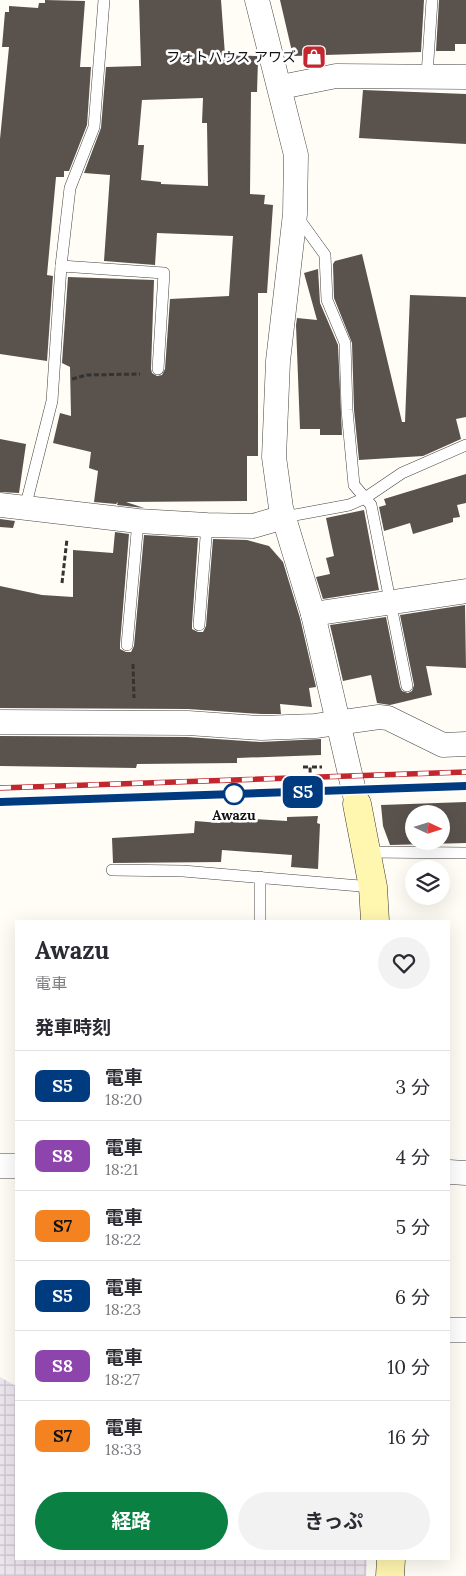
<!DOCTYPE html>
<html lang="ja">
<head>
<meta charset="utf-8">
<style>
	:root { --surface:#fff; --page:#f2f2f3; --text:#2b2b33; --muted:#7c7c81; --line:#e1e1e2; --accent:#0b8043 }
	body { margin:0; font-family:Lora,"Noto Sans JP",serif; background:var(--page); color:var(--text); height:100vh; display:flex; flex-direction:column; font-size:19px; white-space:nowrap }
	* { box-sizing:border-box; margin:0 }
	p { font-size:16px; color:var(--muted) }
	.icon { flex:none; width:28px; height:28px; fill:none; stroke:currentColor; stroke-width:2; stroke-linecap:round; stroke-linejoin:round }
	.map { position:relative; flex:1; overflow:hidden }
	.side { position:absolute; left:15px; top:920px; width:435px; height:640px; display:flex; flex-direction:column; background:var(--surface); border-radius:0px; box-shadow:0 5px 20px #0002 }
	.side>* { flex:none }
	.badge { padding:0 10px; border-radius:8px; font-size:18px; line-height:32px }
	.needle { width:32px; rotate:94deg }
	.tools { position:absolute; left:405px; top:805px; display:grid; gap:10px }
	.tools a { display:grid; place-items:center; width:45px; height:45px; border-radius:50%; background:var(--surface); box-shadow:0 5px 20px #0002; font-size:25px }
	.map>.badge { position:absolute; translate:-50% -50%; box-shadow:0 0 0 2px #fff }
	h2 { padding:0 20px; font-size:19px; line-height:45px }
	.round { display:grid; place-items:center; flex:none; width:52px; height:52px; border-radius:26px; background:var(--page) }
	.head { display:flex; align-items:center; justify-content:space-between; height:85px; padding:0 20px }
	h1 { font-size:24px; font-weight:700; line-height:38px }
	.button { display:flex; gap:10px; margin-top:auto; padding:10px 20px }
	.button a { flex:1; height:58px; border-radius:30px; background:var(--accent); color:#fff; font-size:20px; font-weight:700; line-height:58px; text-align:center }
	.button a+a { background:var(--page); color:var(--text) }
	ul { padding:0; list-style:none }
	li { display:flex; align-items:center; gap:15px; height:70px; padding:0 20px; border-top:1px solid var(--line) }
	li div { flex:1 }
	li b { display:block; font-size:19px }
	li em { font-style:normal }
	li .badge { min-width:55px; font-weight:700; text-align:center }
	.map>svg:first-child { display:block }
	.industrial { fill:url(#industrial-grid) }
	.building { fill:#5a524d; fill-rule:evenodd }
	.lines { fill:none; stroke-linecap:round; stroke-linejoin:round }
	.lane-casing { stroke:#444; stroke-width:12 }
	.street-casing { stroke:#444; stroke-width:25 }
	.secondary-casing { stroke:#333; stroke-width:29 }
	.path { stroke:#333; stroke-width:3; stroke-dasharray:5 2.5; stroke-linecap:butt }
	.lane { stroke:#fff; stroke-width:11 }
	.street { stroke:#fff; stroke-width:24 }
	.secondary { stroke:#fff6b0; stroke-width:28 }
	.rail-casing { stroke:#c4262e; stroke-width:5.5 }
	.rail { stroke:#fff; stroke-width:4; stroke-dasharray:11; stroke-linecap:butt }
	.line-casing { stroke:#fff; stroke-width:11 }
	.line { stroke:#003b80; stroke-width:8 }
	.stop-dot { fill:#fff; stroke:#003b80; stroke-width:2.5 }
	.labels { text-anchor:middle; stroke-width:5; stroke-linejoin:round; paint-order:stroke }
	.poi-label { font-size:14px; fill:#111; stroke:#fff; text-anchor:end }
	.stop-label { font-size:14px; font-weight:bold; fill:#111; stroke:#fff }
</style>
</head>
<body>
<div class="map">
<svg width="466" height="1576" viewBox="0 0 466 1576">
	<defs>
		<pattern id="industrial-grid" width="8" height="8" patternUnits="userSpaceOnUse" patternTransform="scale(1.25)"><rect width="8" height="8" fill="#eee6ef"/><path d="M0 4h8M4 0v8" fill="none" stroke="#cbc4cc"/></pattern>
	</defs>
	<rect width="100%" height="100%" fill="#fffdf5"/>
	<path class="industrial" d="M 0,1377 L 16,1386 L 16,1559 L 367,1559 L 366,1576 L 0,1576 Z"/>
	<g class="building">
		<path d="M 45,0 L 85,1 L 80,67 L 91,67 L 87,125 L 69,171 L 64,171 L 64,177 L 56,177 L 47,275 L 53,276 L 47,361 L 0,354 L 0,139 L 9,47 L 2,47 L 5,12 L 9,12 L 9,6 L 38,8 L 39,3 L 45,3 Z"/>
		<path d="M 139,0 L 221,0 L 225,55 L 257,56 L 258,60 L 257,92 L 251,92 L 250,194 L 265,195 L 264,204 L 273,205 L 267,293 L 258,293 L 258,456 L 247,456 L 247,501 L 126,502 L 144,508 L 117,505 L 118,502 L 116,504 L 94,502 L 98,471 L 89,468 L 91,452 L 53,443 L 60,413 L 71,416 L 70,367 L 62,363 L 68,277 L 154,280 L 151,369 L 152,373 L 157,376 L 162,375 L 165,369 L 170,299 L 229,296 L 233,236 L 157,233 L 155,265 L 104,261 L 110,175 L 84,173 L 101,128 L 106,67 L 141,66 ZM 203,98 L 202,123 L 207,123 L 208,186 L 161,184 L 161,182 L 141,180 L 144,145 L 138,145 L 142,100 Z"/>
		<path d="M 280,0 L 424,0 L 421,52 L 293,56 Z"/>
		<path d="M 439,0 L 466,0 L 466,44 L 455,44 L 455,51 L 436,51 Z"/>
		<path d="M 363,90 L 466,94 L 466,144 L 359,138 Z"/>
		<path d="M 362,254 L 402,422 L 405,422 L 410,295 L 466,297 L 466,417 L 456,419 L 461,439 L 423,456 L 359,460 L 354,410 L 352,343 L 334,298 L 333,264 L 335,261 Z"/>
		<path d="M 318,269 L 320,303 L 338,345 L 342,435 L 320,435 L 320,429 L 300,429 L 296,325 L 297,318 L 317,320 L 304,273 Z"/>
		<path d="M 0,439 L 26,444 L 19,493 L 0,492 Z"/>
		<path d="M 466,474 L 466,503 L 457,505 L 460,517 L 453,518 L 453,522 L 413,534 L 410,523 L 384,531 L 379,507 L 386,505 L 384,499 Z"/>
		<path d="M 364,510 L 379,590 L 323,599 L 316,577 L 330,574 L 326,558 L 334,556 L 326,518 Z"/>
		<path d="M 0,519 L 15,521 L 13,528 L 0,527 Z"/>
		<path d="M 115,532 L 129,534 L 120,644 L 120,649 L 126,652 L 131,652 L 134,646 L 144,535 L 198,538 L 192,624 L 192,629 L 198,632 L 203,632 L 206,626 L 213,539 L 247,540 L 269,546 L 283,562 L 300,618 L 316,687 L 309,688 L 312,707 L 280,704 L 281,714 L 261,714 L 188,709 L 0,708 L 0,586 L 42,595 L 73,597 L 73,550 L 113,553 Z"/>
		<path d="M 465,605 L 466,668 L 426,666 L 432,695 L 390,705 L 377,703 L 371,675 L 343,681 L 330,625 L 386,617 L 400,687 L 402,691 L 408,693 L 412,691 L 414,685 L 400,615 Z"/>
		<path d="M 0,736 L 187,737 L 260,742 L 321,739 L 321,755 L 237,758 L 237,763 L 137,764 L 136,768 L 0,766 Z"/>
		<path d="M 466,802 L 466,843 L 390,845 L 383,826 L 381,805 ZM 414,814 L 441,814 L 441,841 L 414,841 Z"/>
		<path d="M 318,816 L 317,823 L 320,824 L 318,869 L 291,867 L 292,855 L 222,850 L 221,862 L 113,863 L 112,838 L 194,833 L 195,821 L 220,823 L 220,820 L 237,821 L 237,818 L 287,821 L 287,817 Z"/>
	</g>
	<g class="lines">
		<g class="lane-casing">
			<g id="lane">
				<path d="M 427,75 L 432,0"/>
				<path d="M 296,215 L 325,255 L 327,300 L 345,343 L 347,410 L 354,485 L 371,505 L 407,686"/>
				<path d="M 61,266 L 164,273 L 158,369"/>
				<path d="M 25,508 L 52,401 L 61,266 L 70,188 L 94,127 L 104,0"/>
				<path d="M 284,517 L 349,505 L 365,498 L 402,473 L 466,445"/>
				<path d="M 199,625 L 207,525"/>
				<path d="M 127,645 L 138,521"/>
				<path d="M 367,852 L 466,853"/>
				<path d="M 112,870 L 183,871 L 372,887"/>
				<path d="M 260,921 L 260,877"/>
			</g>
		</g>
		<g class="street-casing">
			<g id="street">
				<path d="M 257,0 L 296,155 L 295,214 L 278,361 L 274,457 L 281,508 L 313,614 L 357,804"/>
				<path d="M 281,87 L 336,76 L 466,77"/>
				<path d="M 0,505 L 138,521 L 207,525 L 253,526 L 284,517"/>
				<path d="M 313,614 L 466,591"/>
				<path d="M 0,722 L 188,723 L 261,728 L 315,726 L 379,717 L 388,718 L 443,745 L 466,744"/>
				<path d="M 0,1166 L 16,1166"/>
				<path d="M 449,1172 L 466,1173"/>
				<path d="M 449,1330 L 466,1330"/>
			</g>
		</g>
		<g class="secondary-casing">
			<g id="secondary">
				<path d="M 357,804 L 373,887 L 375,921"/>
				<path d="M 390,1576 L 391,1559"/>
			</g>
		</g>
		<g class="path">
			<path d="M 72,379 L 87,375 L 140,374"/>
			<path d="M 62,583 L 67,539"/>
			<path d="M 133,664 L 134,698"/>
			<path d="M 303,767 L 310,767"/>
			<path d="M 303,802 L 311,802 L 310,767 L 322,767"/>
		</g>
		<use href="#lane" class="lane"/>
		<use href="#street" class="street"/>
		<use href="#secondary" class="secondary"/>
		<g class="rail-casing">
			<g id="rail">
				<path d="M 0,788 L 466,772"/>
				<path d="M 0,802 L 466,786"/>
			</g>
		</g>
		<use href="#rail" class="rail"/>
	</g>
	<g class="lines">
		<g class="line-casing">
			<path id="line" d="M 0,802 L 466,786"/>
		</g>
		<use href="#line" class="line"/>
	</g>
	<defs>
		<g id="shop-square" transform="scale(1.25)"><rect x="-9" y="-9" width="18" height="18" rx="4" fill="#c4262e" stroke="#fff"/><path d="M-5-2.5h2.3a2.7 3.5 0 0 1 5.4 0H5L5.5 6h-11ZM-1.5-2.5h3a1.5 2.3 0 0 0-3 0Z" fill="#fff"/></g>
	</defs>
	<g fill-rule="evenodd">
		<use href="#shop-square" x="314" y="57"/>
	</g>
	<circle class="stop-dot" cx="234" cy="794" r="10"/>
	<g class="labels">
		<g class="poi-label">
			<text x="296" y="62">フォトハウス アワズ</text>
		</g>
		<g class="stop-label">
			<text x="234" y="820">Awazu</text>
		</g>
	</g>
</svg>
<div class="tools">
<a><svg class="needle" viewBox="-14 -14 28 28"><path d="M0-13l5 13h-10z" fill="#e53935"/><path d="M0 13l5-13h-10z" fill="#7c7c81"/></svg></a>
<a><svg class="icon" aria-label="layers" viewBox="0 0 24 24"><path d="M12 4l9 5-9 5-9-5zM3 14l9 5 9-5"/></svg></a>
</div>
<b class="badge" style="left:303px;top:792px;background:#003b80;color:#fff">S5</b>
<section class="side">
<div class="head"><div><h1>Awazu</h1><p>電車</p></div><a class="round"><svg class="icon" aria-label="heart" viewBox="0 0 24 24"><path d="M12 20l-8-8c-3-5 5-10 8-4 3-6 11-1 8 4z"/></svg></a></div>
<h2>発車時刻</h2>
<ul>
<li><span class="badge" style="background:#003b80;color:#fff">S5</span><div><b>電車</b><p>18:20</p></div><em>3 分</em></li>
<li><span class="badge" style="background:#8e44ad;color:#fff">S8</span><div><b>電車</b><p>18:21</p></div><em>4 分</em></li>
<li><span class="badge" style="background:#f58220;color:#111">S7</span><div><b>電車</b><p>18:22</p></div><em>5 分</em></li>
<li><span class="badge" style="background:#003b80;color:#fff">S5</span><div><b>電車</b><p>18:23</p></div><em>6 分</em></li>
<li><span class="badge" style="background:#8e44ad;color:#fff">S8</span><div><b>電車</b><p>18:27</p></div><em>10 分</em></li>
<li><span class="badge" style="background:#f58220;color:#111">S7</span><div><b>電車</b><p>18:33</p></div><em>16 分</em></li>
</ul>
<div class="button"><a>経路</a><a>きっぷ</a></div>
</section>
</div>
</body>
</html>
